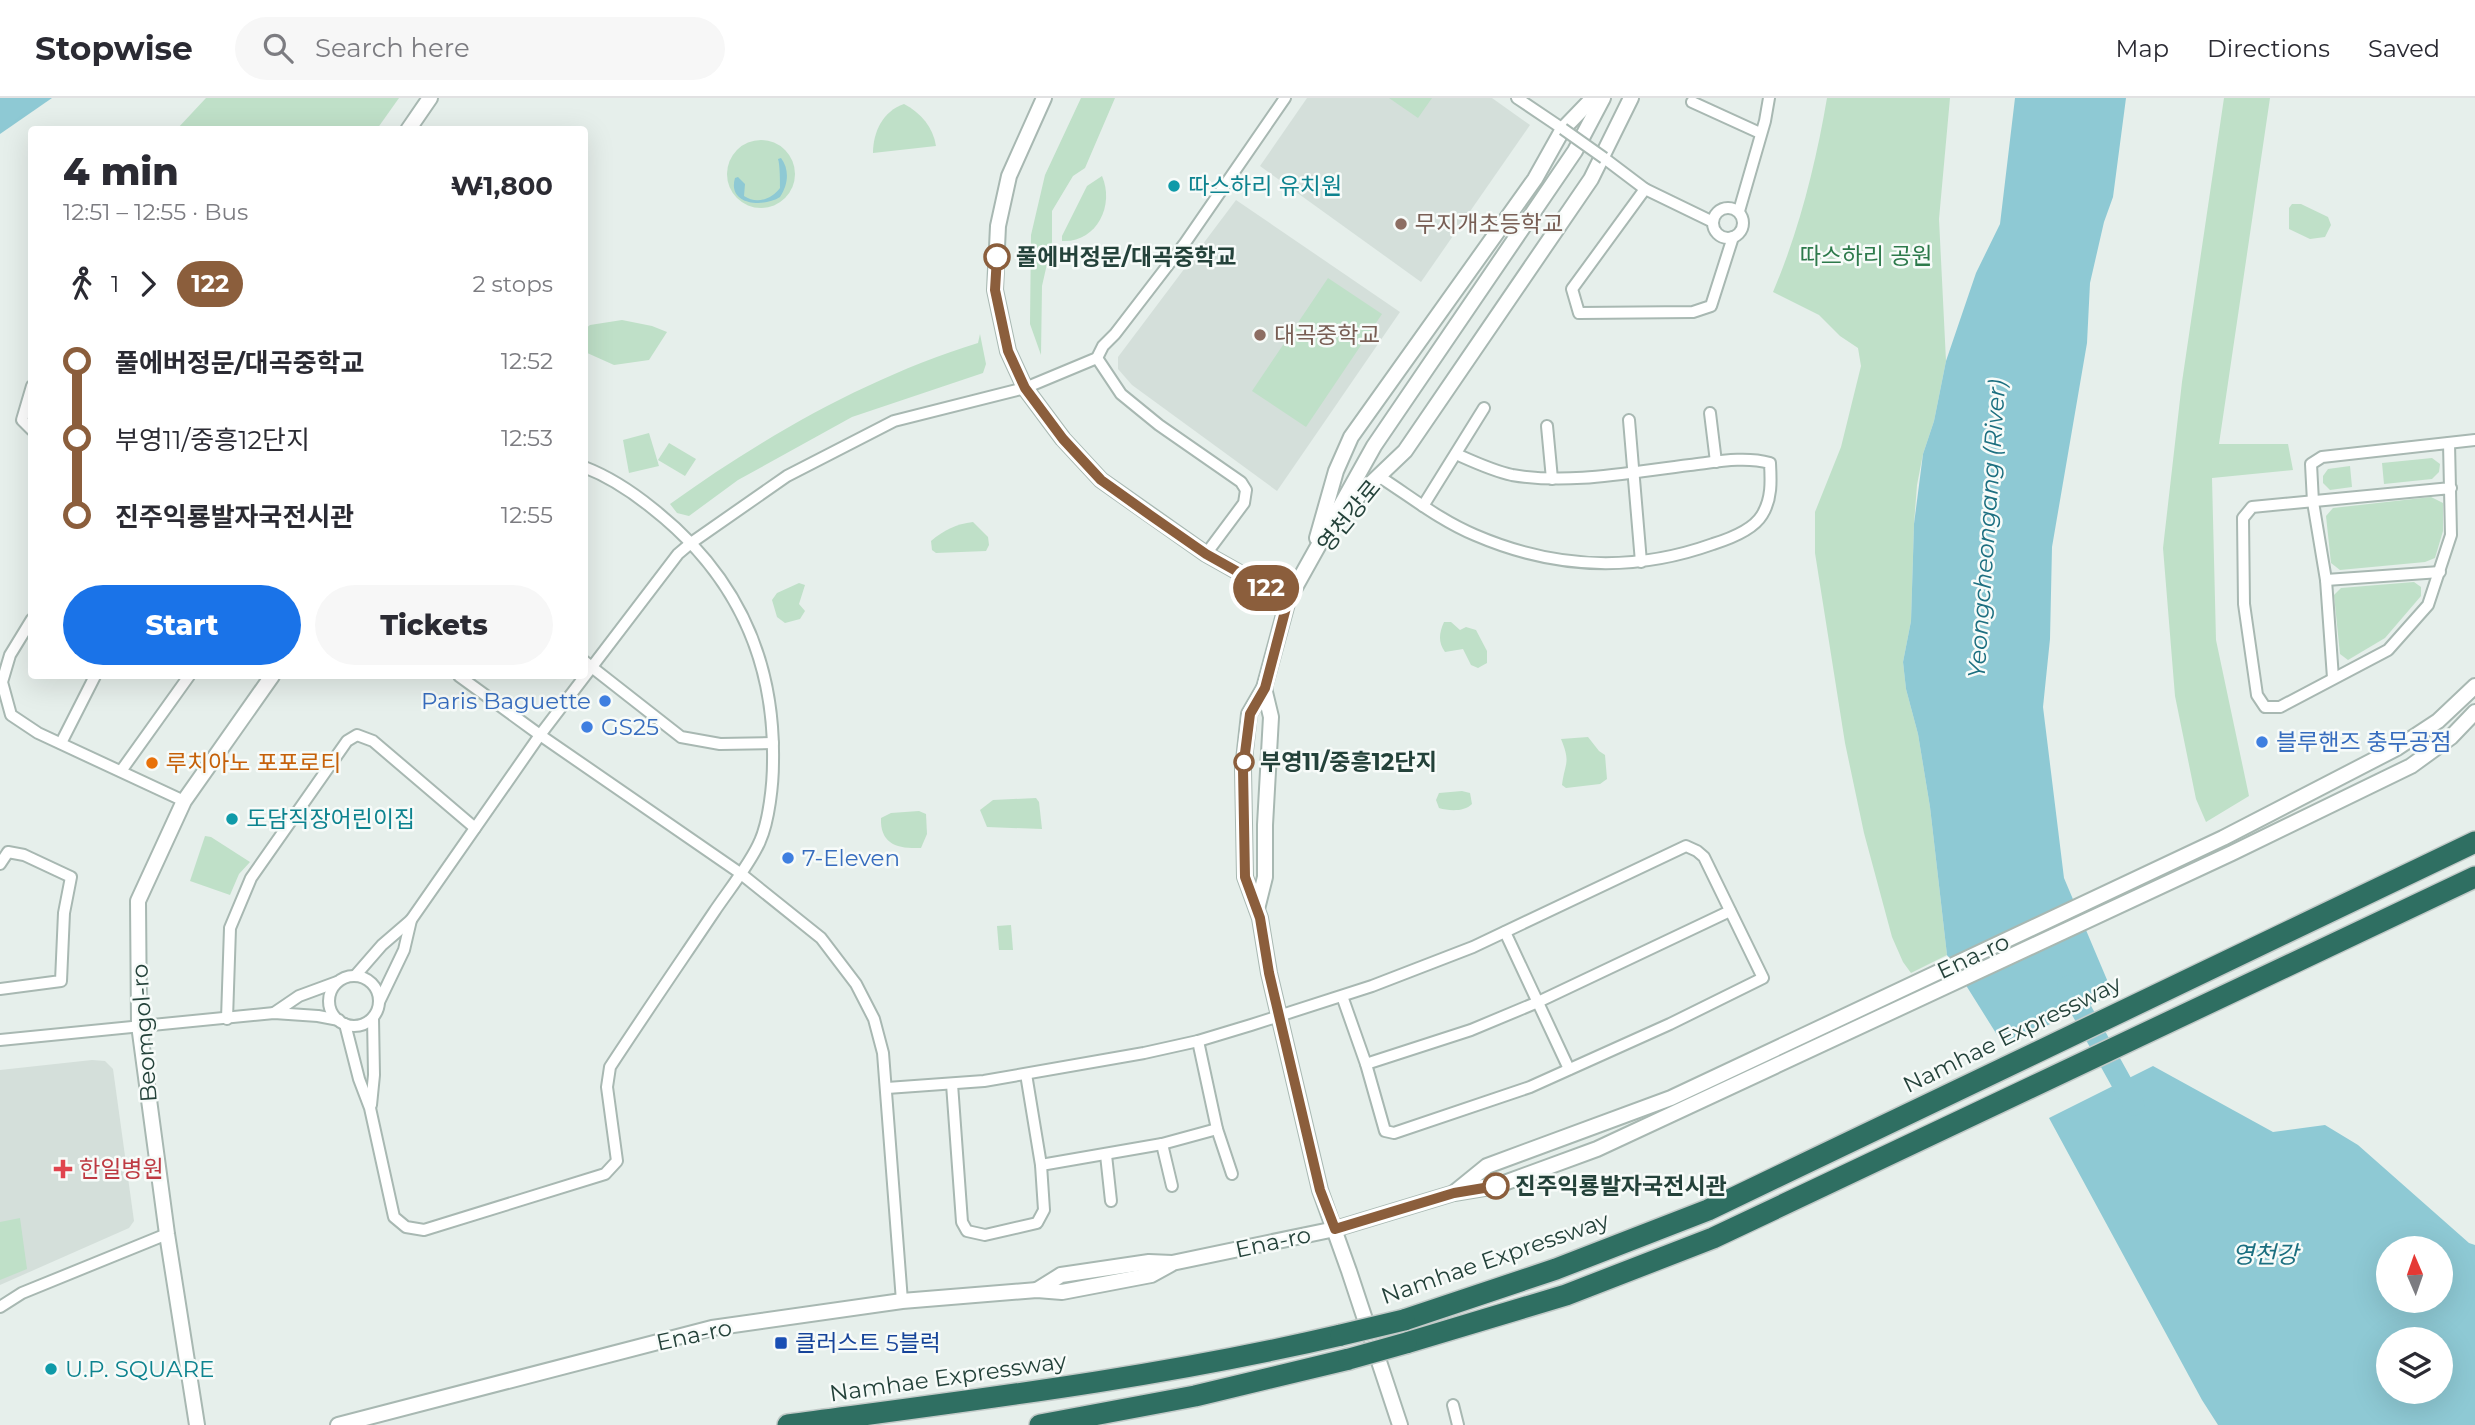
<!DOCTYPE html>
<html lang="en">
<head>
<meta charset="utf-8">
<style>
	:root { --surface:#fff; --page:#f7f7f7; --text:#2b2b33; --muted:#7c7c81; --line:#e1e1e2; --accent:#1a73e8 }
	body { margin:0; font-family:Montserrat,"Noto Sans KR",sans-serif; background:var(--page); color:var(--text); height:100vh; display:flex; flex-direction:column; font-size:26px; white-space:nowrap }
	* { box-sizing:border-box; margin:0 }
	p { font-size:23px; color:var(--muted) }
	.icon { flex:none; width:38px; height:38px; fill:none; stroke:currentColor; stroke-width:2; stroke-linecap:round; stroke-linejoin:round }
	.map { position:relative; flex:1; overflow:hidden }
	.panel { position:absolute; left:28px; top:28px; width:560px; height:553px; display:flex; flex-direction:column; background:var(--surface); border-radius:7px; box-shadow:0 7px 28px #0002 }
	.panel>* { flex:none }
	.badge { padding:0 14px; border-radius:23px; font-size:24px; line-height:46px }
	.needle { width:46px; rotate:358deg }
	.tools { position:absolute; left:2376px; top:1138px; display:grid; gap:14px }
	.tools a { display:grid; place-items:center; width:77px; height:77px; border-radius:50%; background:var(--surface); box-shadow:0 7px 28px #0002; font-size:35px }
	.map>.badge { position:absolute; translate:-50% -50%; box-shadow:0 0 0 4px #fff }
	.legs { display:flex; align-items:center; gap:10px; height:77px; padding:0 35px; font-size:23px }
	.legs p { margin-inline-start:auto }
	.headline { display:flex; align-items:center; justify-content:space-between; height:119px; padding:0 35px }
	h1 { font-size:38px; font-weight:800; line-height:52px }
	.cta { display:flex; gap:14px; margin-top:auto; padding:14px 35px }
	.cta a { flex:1; height:80px; border-radius:42px; background:var(--accent); color:#fff; font-size:28px; font-weight:800; line-height:80px; text-align:center }
	.cta a+a { background:var(--page); color:var(--text) }
	ul { padding:0 35px; list-style:none }
	li { display:flex; align-items:center; gap:24px; height:77px; font-size:26px }
	li i { display:grid; place-items:center; width:10px; height:100%; margin:0 9px; background:currentColor }
	li i::after { content:''; width:18px; height:18px; margin:-9px; border:5px solid; border-radius:50%; background:var(--surface) }
	li p { margin-inline-start:auto }
	li:first-child i { background:linear-gradient(#0000 50%,currentColor 0) }
	li:last-child i { background:linear-gradient(currentColor 50%,#0000 0) }
	header { display:flex; align-items:center; gap:42px; box-sizing:border-box; height:98px; padding:0 35px; background:var(--surface); border-bottom:2px solid var(--line) }
	header strong { font-size:33px }
	nav { display:flex; gap:38px; margin-inline-start:auto; font-size:24px }
	.search { width:490px; height:63px; background:var(--page); display:flex; align-items:center; gap:18px; box-sizing:border-box; padding:0 24px; border-radius:38px; color:var(--muted); font-size:26px }
	.map>svg:first-child { display:block }
	.built { fill:#d4dfda }
	.green { fill:#bfe0c8 }
	.water { fill:#8ec9d4; fill-rule:evenodd }
	.lines { fill:none; stroke-linecap:round; stroke-linejoin:round }
	.river { stroke:#8ec9d4; stroke-width:21 }
	.minor-casing { stroke:#a8b8b2; stroke-width:14 }
	.tertiary-casing { stroke:#a8b8b2; stroke-width:18 }
	.motorway-casing { stroke:#c2cac8; stroke-width:24 }
	.minor { stroke:#fff; stroke-width:10 }
	.tertiary { stroke:#fff; stroke-width:14 }
	.motorway { stroke:#2f6f62; stroke-width:21 }
	.minor-bridge-casing { stroke:#a8b8b2; stroke-width:14; stroke-linecap:butt }
	.motorway-bridge-casing { stroke:#c2cac8; stroke-width:24; stroke-linecap:butt }
	.minor-bridge { stroke:#fff; stroke-width:10 }
	.motorway-bridge { stroke:#2f6f62; stroke-width:21 }
	.line-1-casing { stroke:#fff; stroke-width:16 }
	.line-1 { stroke:#8b5e3c; stroke-width:10 }
	.culture-dot { fill:#0f9aa8; stroke:#f7fbf9; stroke-width:2.5 }
	.education-dot { fill:#8d6e63; stroke:#f7fbf9; stroke-width:2.5 }
	.stop-1-dot { fill:#fff; stroke:#8b5e3c; stroke-width:3.5 }
	.shop-dot { fill:#3f7fe0; stroke:#f7fbf9; stroke-width:2.5 }
	.food-dot { fill:#e8710a; stroke:#f7fbf9; stroke-width:2.5 }
	.health-dot { fill:#e0444e; stroke:#f7fbf9; stroke-width:2.5 }
	.transit-dot { fill:#1a4fb4; stroke:#f7fbf9; stroke-width:2.5 }
	.labels { text-anchor:middle; stroke-width:5; stroke-linejoin:round; paint-order:stroke }
	.culture-label { font-size:23px; fill:#0d838f; stroke:#f7fbf9; text-anchor:start }
	.education-label { font-size:23px; fill:#785e54; stroke:#f7fbf9; text-anchor:start }
	.park-label { font-size:23px; fill:#2d7a4b; stroke:#f7fbf9 }
	.stop-label { font-size:23px; font-weight:bold; fill:#24423a; stroke:#f7fbf9; text-anchor:start }
	.street-label { font-size:23px; fill:#24423a; stroke:#f7fbf9 }
	.shop-label { font-size:23px; fill:#366cbe; stroke:#f7fbf9; text-anchor:start }
	.food-label { font-size:23px; fill:#c56008; stroke:#f7fbf9; text-anchor:start }
	.health-label { font-size:23px; fill:#be3a42; stroke:#f7fbf9; text-anchor:start }
	.transit-label { font-size:23px; fill:#164399; stroke:#f7fbf9; text-anchor:start }
	.water-label { font-size:24px; font-style:italic; fill:#1c6f80; stroke:#f7fbf9 }
</style>
</head>
<body>
<header>
<strong>Stopwise</strong>
<div class="search"><svg class="icon" aria-label="search" viewBox="0 0 24 24"><circle cx="10" cy="10" r="6"/><path d="M15 15l6 6"/></svg>Search here</div>
<nav><a>Map</a><a>Directions</a><a>Saved</a></nav>
</header>
<div class="map">
<svg width="2475" height="1327" viewBox="0 0 2475 1327">
	<rect width="100%" height="100%" fill="#e6efeb"/>
	<g class="built">
		<path d="M 1307,0 L 1492,0 L 1530,27 L 1421,184 L 1260,68 Z"/>
		<path d="M 1236,102 L 1400,214 L 1277,393 L 1132,287 L 1118,271 L 1118,259 Z"/>
		<path d="M 92,962 L 105,963 L 113,971 L 134,1123 L 129,1130 L 0,1187 L 0,972 Z"/>
	</g>
	<g class="green">
		<path d="M 206,0 L 399,0 L 377,31 L 177,31 Z"/>
		<path d="M 1081,0 L 1115,0 L 1085,70 L 1073,78 L 1052,113 L 1052,144 L 1042,188 L 1041,257 L 1030,226 L 1031,137 L 1045,77 Z"/>
		<path d="M 1389,0 L 1432,0 L 1418,20 Z"/>
		<path d="M 1827,0 L 1950,0 L 1939,121 L 1946,263 L 1934,323 L 1923,356 L 1917,387 L 1914,426 L 1911,523 L 1903,564 L 1906,591 L 1918,636 L 1930,709 L 1947,857 L 1911,875 L 1903,864 L 1892,839 L 1864,735 L 1845,645 L 1815,455 L 1815,414 L 1841,349 L 1861,268 L 1858,250 L 1840,238 L 1819,217 L 1773,194 C 1799,133 1816,65 1827,0 Z"/>
		<path d="M 2224,0 L 2270,0 L 2219,346 L 2288,346 L 2293,372 L 2212,380 L 2216,542 L 2249,698 L 2206,724 L 2196,701 L 2175,598 L 2163,450 L 2182,284 Z"/>
		<path d="M 904,6 C 921,15 933,29 936,48 L 873,55 C 873,34 883,13 904,6 Z"/>
		<circle cx="761" cy="76" r="34"/>
		<path d="M 1102,78 C 1115,108 1096,145 1062,143 L 1062,138 L 1087,88 Z"/>
		<path d="M 2292,106 L 2301,106 L 2328,119 L 2331,127 L 2325,139 L 2310,141 L 2289,131 L 2289,110 Z"/>
		<path d="M 1328,180 L 1382,216 L 1306,329 L 1252,293 Z"/>
		<path d="M 622,222 L 652,228 L 667,234 L 649,262 L 614,267 L 585,254 L 585,231 L 590,227 Z"/>
		<path d="M 980,236 L 986,266 L 983,275 L 852,319 L 738,382 L 689,418 L 677,415 L 670,406 C 763,339 868,279 978,245 Z"/>
		<path d="M 649,335 L 659,368 L 629,375 L 623,342 Z"/>
		<path d="M 669,345 L 696,361 L 685,378 L 658,362 Z"/>
		<path d="M 2432,360 L 2440,366 L 2439,374 L 2432,381 L 2384,386 L 2382,365 Z"/>
		<path d="M 2350,368 L 2352,389 L 2330,392 L 2323,385 L 2323,378 L 2328,371 Z"/>
		<path d="M 2431,399 L 2443,405 L 2443,433 L 2435,460 L 2425,464 L 2340,472 L 2331,465 L 2326,418 L 2333,410 Z"/>
		<path d="M 973,424 L 988,439 L 989,447 L 986,453 L 936,455 L 932,452 L 931,443 C 944,432 956,426 973,424 Z"/>
		<path d="M 2414,484 L 2421,489 L 2421,498 L 2385,540 L 2348,562 L 2340,556 L 2334,497 L 2341,490 Z"/>
		<path d="M 799,485 L 805,487 L 799,506 L 805,513 L 800,521 L 785,525 L 777,519 L 772,502 L 777,495 Z"/>
		<path d="M 1444,524 L 1451,524 L 1460,532 L 1466,529 L 1476,532 L 1487,553 L 1487,565 L 1478,570 L 1471,567 L 1463,551 L 1445,554 C 1438,544 1439,535 1444,524 Z"/>
		<path d="M 1588,639 L 1599,653 L 1605,657 L 1607,681 L 1600,686 L 1566,690 L 1562,687 C 1565,664 1571,665 1561,641 Z"/>
		<path d="M 1462,693 L 1470,695 L 1472,706 C 1464,714 1449,713 1439,710 L 1436,702 L 1439,695 Z"/>
		<path d="M 1036,700 L 1039,704 L 1042,731 L 987,729 L 980,712 L 993,702 Z"/>
		<path d="M 919,713 L 926,716 L 927,736 L 921,750 C 897,751 880,746 881,720 L 891,715 Z"/>
		<path d="M 205,738 L 211,739 L 250,764 L 239,776 L 230,797 L 190,783 Z"/>
		<path d="M 1011,827 L 1013,852 L 999,852 L 997,828 Z"/>
		<path d="M 20,1120 L 27,1171 L 0,1182 L 0,1124 Z"/>
	</g>
	<g class="water">
		<path d="M 0,0 L 52,0 L 0,36 Z"/>
		<path d="M 2015,0 L 2126,0 L 2113,99 L 2104,124 L 2090,185 L 2087,245 L 2052,449 L 2050,541 L 2043,609 L 2064,780 L 2113,896 L 2004,948 L 1947,857 L 1930,709 L 1918,636 L 1906,591 L 1903,564 L 1911,523 L 1914,426 L 1923,356 L 1934,323 L 1946,263 L 1976,175 L 2000,126 Z"/>
		<path d="M 781,60 C 790,72 788,87 780,99 C 763,110 727,107 735,80 L 738,79 L 745,86 L 744,98 C 756,106 771,102 780,90 C 780,85 780,66 778,61 Z"/>
		<path d="M 2153,968 L 2273,1034 L 2325,1027 L 2358,1047 L 2469,1145 L 2475,1147 L 2475,1327 L 2218,1327 L 2202,1302 L 2049,1020 ZM 2389,1150 L 2441,1150 L 2441,1202 L 2389,1202 ZM 2389,1241 L 2441,1241 L 2441,1293 L 2389,1293 Z"/>
	</g>
	<g class="lines">
		<path class="river" d="M 2068,888 L 2134,1007"/>
		<g class="minor-casing">
			<g id="minor">
				<path d="M 1517,0 L 1563,31"/>
				<path d="M 1692,4 L 1760,35"/>
				<path d="M 1604,60 L 1645,91 L 1713,124"/>
				<path d="M 1645,91 L 1572,191 L 1579,215 L 1693,214 L 1711,208 L 1733,139"/>
				<circle cx="1728" cy="125" r="15"/>
				<path d="M 1739,113 L 1765,23 L 1769,0"/>
				<path d="M 1097,260 L 1121,296 L 1159,327 L 1241,384 L 1246,392 L 1244,405 L 1206,456"/>
				<path d="M 32,288 L 22,322 L 32,332"/>
				<path d="M 1710,315 L 1716,364"/>
				<path d="M 1629,322 L 1641,464"/>
				<path d="M 1547,328 L 1552,381"/>
				<path d="M 2449,345 L 2451,437 L 2428,507 L 2388,552 L 2280,609 L 2265,609 L 2257,597 L 2244,506 L 2243,420 L 2252,409 L 2451,390"/>
				<path d="M 1380,379 C 1411,399 1441,423 1475,437 C 1554,471 1632,475 1713,446 C 1729,441 1753,432 1762,417 C 1772,401 1771,383 1770,365 C 1744,358 1716,364 1690,367 C 1631,374 1571,387 1512,377 C 1493,373 1474,364 1456,356"/>
				<path d="M 1423,408 L 1484,310"/>
				<path d="M 2326,482 L 2440,474"/>
				<path d="M 32,521 L 10,557 L 2,584 L 11,617 L 38,635 L 184,703"/>
				<path d="M 584,563 L 681,639 L 720,646 L 773,645"/>
				<path d="M 459,578 L 540,637 L 740,775 L 821,840 L 856,886 L 874,921 L 883,955 L 902,1203"/>
				<path d="M 2333,580 L 2326,482 L 2313,404 L 2311,366 L 2322,359 L 2475,342"/>
				<path d="M 61,645 L 95,578"/>
				<path d="M 121,673 L 189,578"/>
				<path d="M 0,766 L 8,754 L 24,757 L 71,779 L 64,815 L 61,883 L 0,891"/>
				<path d="M 1505,834 L 1569,971"/>
				<path d="M 355,878 L 382,847 L 411,822 L 540,637 L 678,456 L 691,445 L 787,378 L 894,323 L 1025,290 L 1097,260 L 1103,248 L 1115,236 L 1185,145 L 1285,0"/>
				<circle cx="354" cy="903" r="25"/>
				<path d="M 379,904 L 404,852 L 411,822"/>
				<path d="M 274,915 L 299,898 L 337,884"/>
				<path d="M 227,921 L 230,830 L 251,780 L 347,643 L 357,637 L 373,643 L 475,730"/>
				<path d="M 345,926 L 359,981 L 370,1010 L 394,1119 L 406,1129 L 424,1132 L 605,1076 L 617,1063 L 607,989 L 610,969 C 644,917 679,866 714,814 C 728,793 751,765 760,743 C 769,723 773,686 773,664 C 775,559 735,475 652,410 C 631,393 610,379 584,369"/>
				<path d="M 0,942 L 274,915 L 318,918 L 339,922"/>
				<path d="M 1198,943 L 1217,1031 L 1232,1076"/>
				<path d="M 1366,966 L 1471,932 L 1538,904 L 1730,813"/>
				<path d="M 952,986 L 962,1124 L 967,1133 L 985,1137 L 1037,1125 L 1044,1112 L 1041,1067 L 1026,976"/>
				<path d="M 887,990 L 984,983 L 1144,955 L 1198,943 L 1251,927 L 1372,888 L 1473,849 L 1686,748 L 1697,753 L 1704,759 L 1763,880 L 1670,926 L 1530,989 L 1394,1035 L 1385,1033 L 1366,966 L 1342,898"/>
				<path d="M 371,1007 L 374,977 L 373,920"/>
				<path d="M 1162,1046 L 1172,1088"/>
				<path d="M 1106,1057 L 1111,1103"/>
				<path d="M 1041,1067 L 1162,1046 L 1217,1031"/>
				<path d="M 0,1209 L 22,1195 L 167,1136"/>
				<path d="M 1453,1307 L 1458,1327"/>
			</g>
		</g>
		<g class="tertiary-casing">
			<g id="tertiary">
				<path d="M 1044,0 L 1009,78 L 998,128 L 995,192 L 1008,253 L 1025,290 L 1063,341 L 1101,382 L 1206,456 L 1288,502"/>
				<path d="M 408,32 L 430,0"/>
				<path d="M 1347,412 L 1362,394 L 1405,353 L 1591,81 L 1631,0"/>
				<path d="M 1317,440 L 1336,373 L 1351,339 L 1535,81 L 1563,31 L 1593,0"/>
				<path d="M 1257,811 L 1265,779 L 1265,727 L 1271,619 L 1264,590"/>
				<path d="M 1455,1094 L 1487,1068 L 1671,1000 L 2223,740 L 2397,650 L 2438,623 L 2475,588"/>
				<path d="M 1037,1192 L 1061,1177 L 1149,1164 L 1172,1165 L 1335,1131 L 1454,1095 L 1496,1088 L 1597,1051 L 2232,755 L 2411,668 L 2451,639 L 2475,614"/>
				<path d="M 197,1327 L 167,1136 L 139,927 L 138,803 L 184,703 L 272,578"/>
				<path d="M 338,1327 L 712,1230 L 902,1203 L 1037,1192 L 1062,1194 L 1151,1177 L 1171,1166"/>
				<path d="M 1400,1327 L 1349,1173 L 1320,1092 L 1269,875 L 1260,820 L 1245,779 L 1243,671 L 1249,616 L 1264,590 L 1288,502 L 1374,348 L 1575,53 L 1603,0"/>
			</g>
		</g>
		<g class="motorway-casing">
			<g id="motorway">
				<path d="M 1404,1222 L 1556,1171 L 1708,1112 L 2475,744"/>
				<path d="M 1406,1245 L 1566,1197 L 1713,1140 L 2475,779"/>
				<path d="M 788,1327 C 974,1302 1158,1280 1341,1237"/>
				<path d="M 1040,1327 L 1195,1298 L 1349,1261"/>
			</g>
		</g>
		<use href="#minor" class="minor"/>
		<use href="#tertiary" class="tertiary"/>
		<use href="#motorway" class="motorway"/>
		<g class="minor-bridge-casing">
			<path id="minor-bridge" d="M 1563,31 L 1604,60"/>
		</g>
		<g class="motorway-bridge-casing">
			<g id="motorway-bridge">
				<path d="M 1341,1237 L 1404,1222"/>
				<path d="M 1349,1261 L 1406,1245"/>
			</g>
		</g>
		<use href="#minor-bridge" class="minor-bridge"/>
		<use href="#motorway-bridge" class="motorway-bridge"/>
	</g>
	<g class="lines">
		<g class="line-1-casing">
			<path id="line-1" d="M 997,159 L 995,192 L 1008,253 L 1025,290 L 1063,341 L 1101,382 L 1150,417 L 1206,456 L 1288,502 L 1265,590 L 1250,616 L 1243,671 L 1245,779 L 1260,820 L 1269,875 L 1320,1092 L 1335,1131 L 1454,1095 L 1496,1088"/>
		</g>
		<use href="#line-1" class="line-1"/>
	</g>
	<g class="culture-dot">
		<circle cx="1174" cy="88" r="7"/>
		<circle cx="232" cy="721" r="7"/>
		<circle cx="51" cy="1271" r="7"/>
	</g>
	<g class="education-dot">
		<circle cx="1401" cy="126" r="7"/>
		<circle cx="1260" cy="237" r="7"/>
	</g>
	<g class="stop-1-dot">
		<circle cx="997" cy="159" r="12"/>
		<circle cx="1244" cy="664" r="9"/>
		<circle cx="1496" cy="1088" r="12"/>
	</g>
	<g class="shop-dot">
		<circle cx="605" cy="603" r="7"/>
		<circle cx="587" cy="629" r="7"/>
		<circle cx="2262" cy="644" r="7"/>
		<circle cx="788" cy="760" r="7"/>
	</g>
	<circle class="food-dot" cx="152" cy="665" r="7"/>
	<path class="health-dot" d="M59.5 1060.5h7v7h7v7h-7v7h-7v-7h-7v-7h7z"/>
	<rect class="transit-dot" x="774" y="1238" width="14" height="14" rx="3.5"/>
	<g class="labels">
		<g class="culture-label">
			<text x="1188" y="96">따스하리 유치원</text>
			<text x="246" y="729">도담직장어린이집</text>
			<text x="65" y="1279">U.P. SQUARE</text>
		</g>
		<g class="education-label">
			<text x="1415" y="134">무지개초등학교</text>
			<text x="1274" y="245">대곡중학교</text>
		</g>
		<g class="park-label">
			<text x="1866" y="166">따스하리 공원</text>
		</g>
		<g class="stop-label">
			<text x="1016" y="167">풀에버정문/대곡중학교</text>
			<text x="1260" y="672">부영11/중흥12단지</text>
			<text x="1515" y="1096">진주익룡발자국전시관</text>
		</g>
		<g class="street-label">
			<text transform="translate(1349 418) rotate(-51)" y="8">영천강로</text>
			<text transform="translate(1973 858) rotate(-25)" y="8">Ena-ro</text>
			<text transform="translate(144 935) rotate(-94)" y="8">Beomgol-ro</text>
			<text transform="translate(2012 936) rotate(-26)" y="8">Namhae Expressway</text>
			<text transform="translate(1273 1144) rotate(-12)" y="8">Ena-ro</text>
			<text transform="translate(1495 1160) rotate(-19)" y="8">Namhae Expressway</text>
			<text transform="translate(694 1237) rotate(-12)" y="8">Ena-ro</text>
			<text transform="translate(948 1279) rotate(-8)" y="8">Namhae Expressway</text>
		</g>
		<g class="shop-label">
			<text x="591" y="611" text-anchor="end">Paris Baguette</text>
			<text x="601" y="637">GS25</text>
			<text x="2276" y="652">블루핸즈 충무공점</text>
			<text x="802" y="768">7-Eleven</text>
		</g>
		<g class="food-label">
			<text x="166" y="673">루치아노 포포로티</text>
		</g>
		<g class="health-label">
			<text x="79" y="1079">한일병원</text>
		</g>
		<g class="transit-label">
			<text x="795" y="1253">클러스트 5블럭</text>
		</g>
		<g class="water-label">
			<text transform="translate(1987 431) rotate(-86)" y="8">Yeongcheongang (River)</text>
			<text x="2265" y="1165">영천강</text>
		</g>
	</g>
</svg>
<div class="tools">
<a><svg class="needle" viewBox="-14 -14 28 28"><path d="M0-13l5 13h-10z" fill="#e53935"/><path d="M0 13l5-13h-10z" fill="#7c7c81"/></svg></a>
<a><svg class="icon" aria-label="layers" viewBox="0 0 24 24"><path d="M12 4l9 5-9 5-9-5zM3 14l9 5 9-5"/></svg></a>
</div>
<b class="badge" style="left:1266px;top:490px;background:#8b5e3c;color:#fff">122</b>
<section class="panel">
<div class="headline"><div><h1>4 min</h1><p>12:51 – 12:55 · Bus</p></div><b>₩1,800</b></div>
<div class="legs"><svg class="icon" aria-label="walk" viewBox="0 0 24 24"><circle cx="13" cy="4" r="2"/><path d="M13 8l-2 6 4 7M11 14l-3 7M7 12l3-4h3l4 4"/></svg>1<svg class="icon" aria-label="forward" viewBox="0 0 24 24"><path d="M9 5l7 7-7 7"/></svg><b class="badge" style="background:#8b5e3c;color:#fff">122</b><p>2 stops</p></div>
<ul>
<li><i style="color:#8b5e3c"></i><b>풀에버정문/대곡중학교</b><p>12:52</p></li>
<li><i style="color:#8b5e3c"></i><span>부영11/중흥12단지</span><p>12:53</p></li>
<li><i style="color:#8b5e3c"></i><b>진주익룡발자국전시관</b><p>12:55</p></li>
</ul>
<div class="cta"><a>Start</a><a>Tickets</a></div>
</section>
</div>
</body>
</html>
